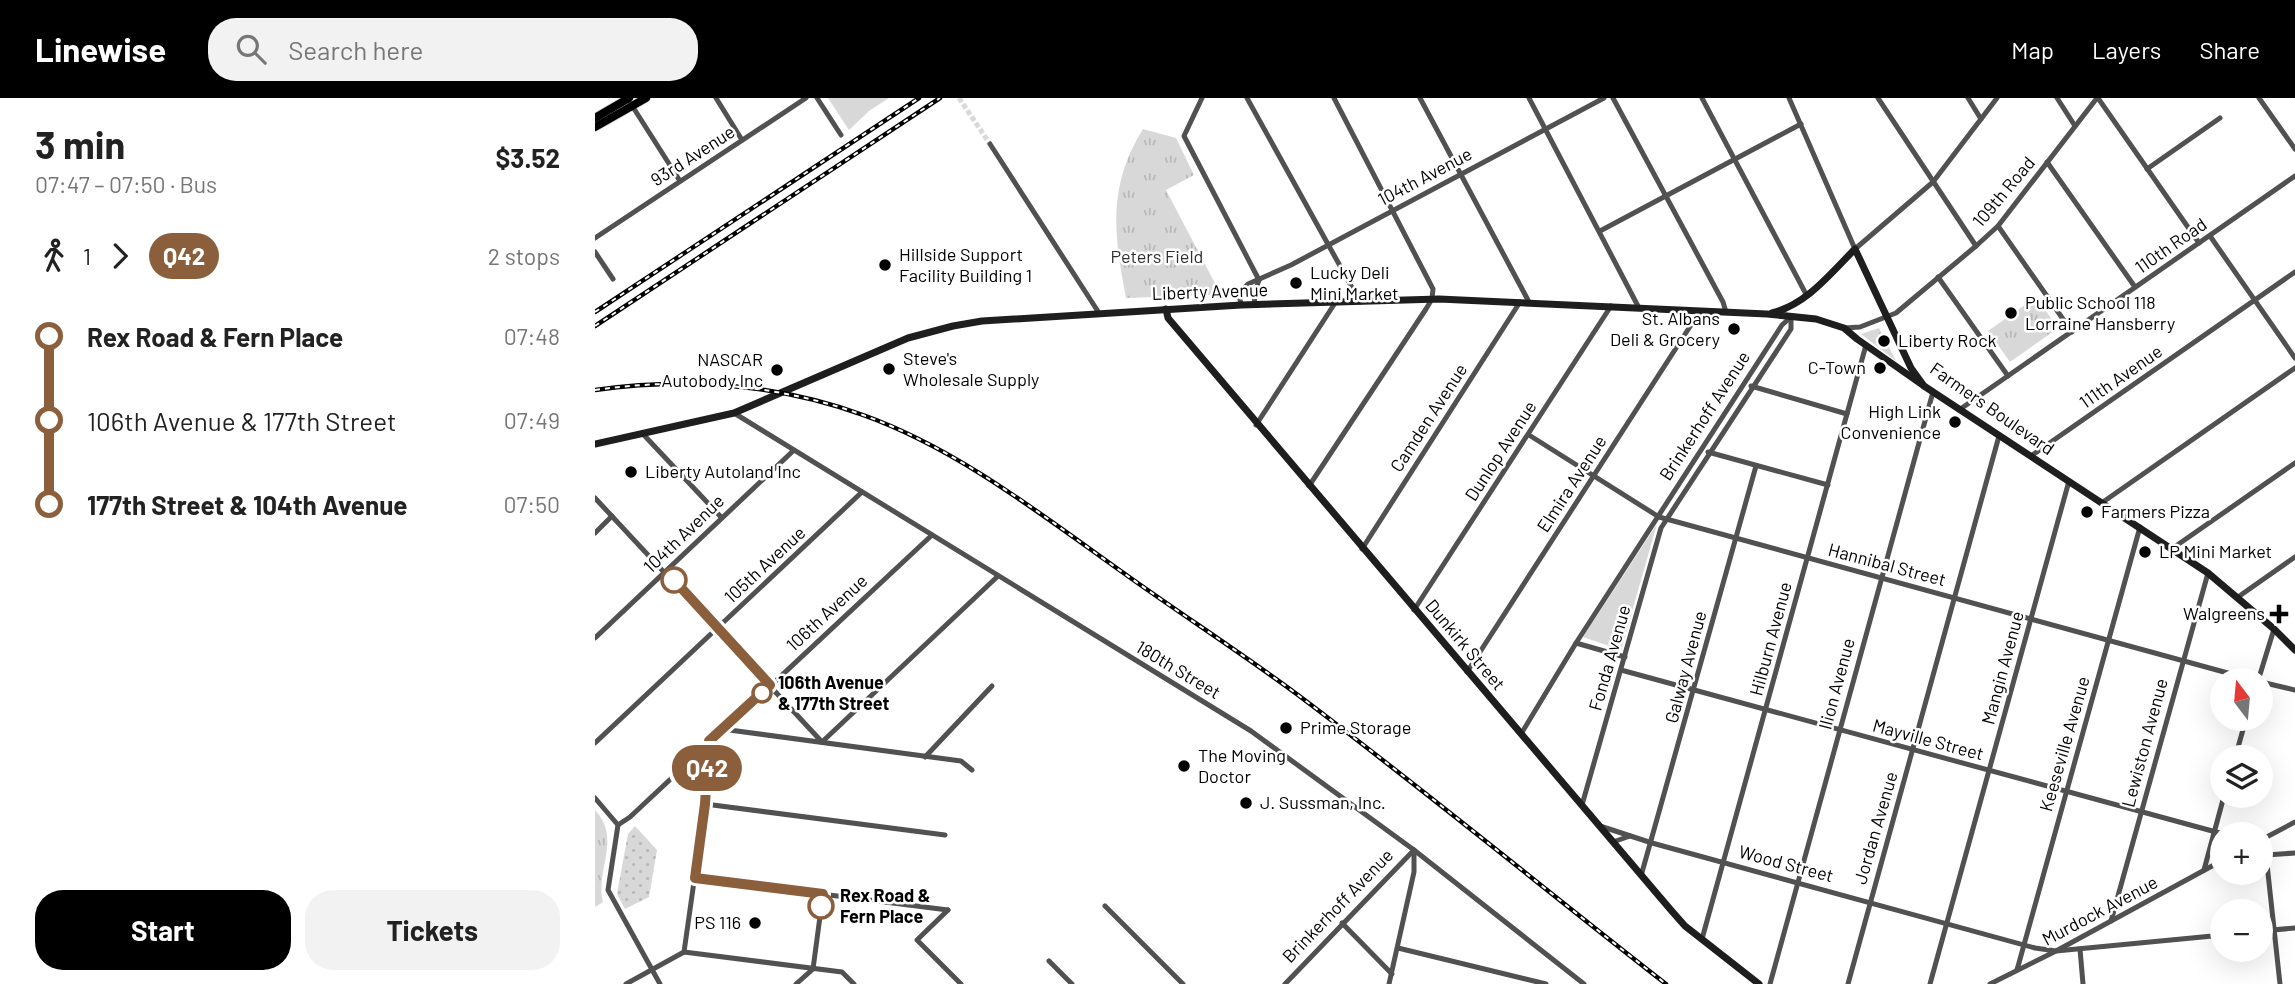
<!DOCTYPE html>
<html lang="en">
<head>
<meta charset="utf-8">
<style>
	:root { --surface:#fff; --page:#f2f2f2; --text:#222; --muted:#767676; --accent:#000 }
	body { margin:0; font-family:Barlow,sans-serif; background:var(--page); color:var(--text); height:100vh; display:flex; flex-direction:column; font-size:26px; white-space:nowrap }
	* { box-sizing:border-box; margin:0 }
	p { font-size:23px; color:var(--muted) }
	.icon { flex:none; width:38px; height:38px; fill:none; stroke:currentColor; stroke-width:2; stroke-linecap:round; stroke-linejoin:round }
	.map { position:relative; flex:1; overflow:hidden }
	.drawer { display:flex; flex-direction:column; background:var(--surface); width:595px }
	.drawer>* { flex:none }
	.badge { padding:0 14px; border-radius:23px; font-size:24px; line-height:46px }
	.needle { width:46px; rotate:344deg }
	.controls { position:absolute; left:1615px; top:570px; display:grid; gap:14px }
	.controls a { display:grid; place-items:center; width:63px; height:63px; border-radius:50%; background:var(--surface); box-shadow:0 7px 28px #0002; font-size:35px }
	.map>.badge { position:absolute; translate:-50% -50%; box-shadow:0 0 0 4px #fff }
	.legs { display:flex; align-items:center; gap:10px; height:77px; padding:0 35px; font-size:23px }
	.legs p { margin-inline-start:auto }
	.head { display:flex; align-items:center; justify-content:space-between; height:119px; padding:0 35px }
	h1 { font-size:38px; font-weight:700; line-height:52px }
	.action { display:flex; gap:14px; margin-top:auto; padding:14px 35px }
	.action a { flex:1; height:80px; border-radius:28px; background:var(--accent); color:#fff; font-size:28px; font-weight:700; line-height:80px; text-align:center }
	.action a+a { background:var(--page); color:var(--text) }
	ul { padding:0 35px; list-style:none }
	li { display:flex; align-items:center; gap:24px; height:84px; font-size:26px }
	li i { display:grid; place-items:center; width:10px; height:100%; margin:0 9px; background:currentColor }
	li i::after { content:''; width:18px; height:18px; margin:-9px; border:5px solid; border-radius:50%; background:var(--surface) }
	li p { margin-inline-start:auto }
	li:first-child i { background:linear-gradient(#0000 50%,currentColor 0) }
	li:last-child i { background:linear-gradient(currentColor 50%,#0000 0) }
	header { display:flex; align-items:center; gap:42px; box-sizing:border-box; height:98px; padding:0 35px; background:var(--accent); color:#fff }
	header strong { font-size:33px }
	nav { display:flex; gap:38px; margin-inline-start:auto; font-size:24px }
	.search { width:490px; height:63px; background:var(--page); display:flex; align-items:center; gap:18px; box-sizing:border-box; padding:0 24px; border-radius:28px; color:var(--muted); font-size:26px }
	main { display:flex; flex:1; min-height:0 }
	.map>svg:first-child { display:block }
	.grass { fill:#d8d8d8 }
	.park { fill:url(#park-tufts) }
	.garden { fill:url(#garden-dots) }
	.lines { fill:none; stroke-linecap:round; stroke-linejoin:round }
	.street-tunnel { stroke:#d9d9d9; stroke-width:5; stroke-dasharray:5 2.5; stroke-linecap:butt }
	.primary-casing { stroke:#dbdbdb; stroke-width:10 }
	.street { stroke:#515151; stroke-width:5 }
	.secondary { stroke:#1e1e1e; stroke-width:7 }
	.primary { stroke:#000; stroke-width:8 }
	.rail-casing { stroke:#000; stroke-width:4.5 }
	.rail { stroke:#fff; stroke-width:2; stroke-dasharray:5; stroke-linecap:butt }
	.line-1-casing { stroke:#fff; stroke-width:16 }
	.line-1 { stroke:#8b5e3c; stroke-width:10 }
	.poi-dot { fill:#000; stroke:#fff; stroke-width:2.5 }
	.stop-1-dot { fill:#fff; stroke:#8b5e3c; stroke-width:3.5 }
	.labels { text-anchor:middle; stroke-width:5; stroke-linejoin:round; paint-order:stroke }
	.street-label { font-size:18px; fill:#000; stroke:#fff }
	.poi-label { font-size:18px; fill:#000; stroke:#fff; text-anchor:start }
	.park-label { font-size:18px; fill:#2f2f2f; stroke:#fff }
	.stop-label { font-size:18px; font-weight:bold; fill:#000; stroke:#fff; text-anchor:start }
</style>
</head>
<body>
<header>
<strong>Linewise</strong>
<div class="search"><svg class="icon" aria-label="search" viewBox="0 0 24 24"><circle cx="10" cy="10" r="6"/><path d="M15 15l6 6"/></svg>Search here</div>
<nav><a>Map</a><a>Layers</a><a>Share</a></nav>
</header>
<main>
<section class="drawer">
<div class="head"><div><h1>3 min</h1><p>07:47 – 07:50 · Bus</p></div><b>$3.52</b></div>
<div class="legs"><svg class="icon" aria-label="walk" viewBox="0 0 24 24"><circle cx="13" cy="4" r="2"/><path d="M13 8l-2 6 4 7M11 14l-3 7M7 12l3-4h3l4 4"/></svg>1<svg class="icon" aria-label="forward" viewBox="0 0 24 24"><path d="M9 5l7 7-7 7"/></svg><b class="badge" style="background:#8b5e3c;color:#fff">Q42</b><p>2 stops</p></div>
<ul>
<li><i style="color:#8b5e3c"></i><b>Rex Road &amp; Fern Place</b><p>07:48</p></li>
<li><i style="color:#8b5e3c"></i><span>106th Avenue &amp; 177th Street</span><p>07:49</p></li>
<li><i style="color:#8b5e3c"></i><b>177th Street &amp; 104th Avenue</b><p>07:50</p></li>
</ul>
<div class="action"><a>Start</a><a>Tickets</a></div>
</section>
<div class="map">
<svg width="1700" height="886" viewBox="0 0 1700 886">
	<defs>
		<pattern id="park-tufts" width="24" height="20" patternUnits="userSpaceOnUse" patternTransform="scale(1.75)"><rect width="24" height="20" fill="#d8d8d8"/><path d="M3 7l-1-3M5 7V3M7 7l1-3M15 17l-1-3M17 17v-4M19 17l1-3" fill="none" stroke="#b8b8b8"/></pattern>
		<pattern id="garden-dots" width="8" height="8" patternUnits="userSpaceOnUse" patternTransform="scale(1.75)"><rect width="8" height="8" fill="#d8d8d8"/><path d="M2 2h.1M6 6h.1" fill="none" stroke="#b8b8b8" stroke-width="1.8" stroke-linecap="round"/></pattern>
	</defs>
	<rect width="100%" height="100%" fill="#fff"/>
	<g class="grass">
		<path d="M 233,0 L 294,0 L 274,13 L 254,32 Z"/>
		<path d="M 1062,426 L 1026,552 L 988,539 Z"/>
	</g>
	<g class="park">
		<path d="M 548,31 L 581,40 L 599,77 L 571,92 L 624,193 L 614,197 L 531,200 C 519,137 512,89 548,31 Z"/>
		<path d="M 1441,199 L 1463,230 L 1415,264 L 1393,233 Z"/>
		<path d="M 1284,230 L 1301,263 L 1266,236 Z"/>
		<path d="M 0,712 C 27,740 0,773 8,804 L 0,809 Z"/>
	</g>
	<path class="garden" d="M 40,728 L 62,752 L 54,799 L 30,811 L 22,796 L 33,736 Z"/>
	<g class="lines">
		<path class="street-tunnel" d="M 364,0 L 395,46"/>
		<g class="primary-casing">
			<g id="primary">
				<path d="M 0,20 L 34,0"/>
				<path d="M 0,29 L 51,0"/>
			</g>
		</g>
		<g class="street">
			<path d="M 121,0 L 147,42"/>
			<path d="M 222,0 L 246,37"/>
			<path d="M 607,0 L 589,38 L 664,182"/>
			<path d="M 652,0 L 765,204"/>
			<path d="M 825,0 L 934,204"/>
			<path d="M 934,0 L 1044,210"/>
			<path d="M 1018,0 L 1128,204 L 1131,214"/>
			<path d="M 1107,0 L 1212,198"/>
			<path d="M 1194,0 L 1260,151 L 1338,84 L 1402,0"/>
			<path d="M 1283,0 L 1381,148"/>
			<path d="M 1373,0 L 1386,21"/>
			<path d="M 1462,0 L 1480,28"/>
			<path d="M 1503,0 L 1604,145"/>
			<path d="M 1664,0 L 1700,51"/>
			<path d="M 36,6 L 85,83"/>
			<path d="M 395,46 L 504,215"/>
			<path d="M 1452,64 L 1540,189"/>
			<path d="M 1552,71 L 1625,20"/>
			<path d="M 1403,128 L 1477,234"/>
			<path d="M 1005,133 L 1206,26"/>
			<path d="M 1615,138 L 1700,260"/>
			<path d="M 0,140 L 211,0"/>
			<path d="M 0,154 L 18,181"/>
			<path d="M 1343,179 L 1413,278"/>
			<path d="M 646,207 L 644,196 L 653,186 L 696,167 L 1009,0"/>
			<path d="M 660,207 L 659,197 L 664,182"/>
			<path d="M 1249,230 L 1265,229 L 1301,215 L 1381,148 L 1403,128 L 1502,0"/>
			<path d="M 1156,288 L 1252,316"/>
			<path d="M 1364,312 L 1700,78"/>
			<path d="M 139,315 L 656,633 L 819,752 L 989,886"/>
			<path d="M 661,327 L 740,205"/>
			<path d="M 47,335 L 126,419"/>
			<path d="M 934,337 L 1064,419 L 1662,583"/>
			<path d="M 1113,354 L 1233,387"/>
			<path d="M 1436,358 L 1700,174"/>
			<path d="M 714,388 L 831,211 L 837,201 L 838,191 L 739,0"/>
			<path d="M 0,400 L 227,644"/>
			<path d="M 1508,404 L 1700,270"/>
			<path d="M 0,435 L 17,418"/>
			<path d="M 1578,450 L 1700,365"/>
			<path d="M 767,451 L 925,204"/>
			<path d="M 1643,499 L 1700,459"/>
			<path d="M 819,512 L 1016,208"/>
			<path d="M 0,540 L 198,353"/>
			<path d="M 981,545 L 1030,559"/>
			<path d="M 1026,572 L 1632,737"/>
			<path d="M 872,574 L 1105,213"/>
			<path d="M 1663,583 L 1679,531"/>
			<path d="M 1666,584 L 1700,592"/>
			<path d="M 127,631 L 366,663 L 377,672"/>
			<path d="M 926,636 L 981,545 L 1187,227 L 1196,219"/>
			<path d="M 227,644 L 403,478"/>
			<path d="M 0,645 L 267,394"/>
			<path d="M 330,659 L 397,588"/>
			<path d="M 1640,660 L 1651,621"/>
			<path d="M 0,700 L 23,727 L 13,792 L 65,886"/>
			<path d="M 110,706 L 350,737"/>
			<path d="M 987,707 L 1066,430 L 1196,231 L 1196,219"/>
			<path d="M 23,727 L 35,719 L 337,437"/>
			<path d="M 1005,728 L 1057,745 L 1440,850 L 1461,853 L 1628,837"/>
			<path d="M 1666,742 L 1700,724"/>
			<path d="M 1667,742 L 1671,757 L 1685,886"/>
			<path d="M 1018,744 L 1035,738"/>
			<path d="M 1671,757 L 1700,755"/>
			<path d="M 1609,772 L 1629,698"/>
			<path d="M 1046,778 L 1161,368"/>
			<path d="M 100,780 L 353,812"/>
			<path d="M 510,808 L 588,886"/>
			<path d="M 353,812 L 322,842 L 366,886"/>
			<path d="M 1516,823 L 1613,475"/>
			<path d="M 747,825 L 797,876"/>
			<path d="M 1666,833 L 1700,830"/>
			<path d="M 1107,841 L 1271,247"/>
			<path d="M 803,850 L 951,886"/>
			<path d="M 1485,851 L 1488,886"/>
			<path d="M 89,854 L 110,706 L 114,644"/>
			<path d="M 89,854 L 247,874 L 259,886"/>
			<path d="M 454,863 L 477,886"/>
			<path d="M 218,871 L 228,796"/>
			<path d="M 1422,872 L 1545,429"/>
			<path d="M 31,886 L 89,854"/>
			<path d="M 201,886 L 218,871"/>
			<path d="M 690,886 L 819,752"/>
			<path d="M 794,886 L 819,774 L 819,752"/>
			<path d="M 1175,886 L 1338,294"/>
			<path d="M 1253,886 L 1404,338"/>
			<path d="M 1335,886 L 1474,383"/>
			<path d="M 1395,886 L 1461,853 L 1628,762"/>
		</g>
		<g class="secondary">
			<path d="M 571,211 L 573,220 L 1075,811 L 1090,828 L 1164,886"/>
			<path d="M 1177,215 C 1212,206 1235,176 1260,151 L 1316,270 L 1329,288 L 1613,475 L 1679,531 L 1700,552"/>
			<path d="M 0,346 L 139,315 L 313,240 L 358,228 L 387,223 L 646,207 L 844,201 L 1172,216 L 1221,221 L 1249,230 L 1262,241 L 1329,288"/>
		</g>
		<use href="#primary" class="primary"/>
		<g class="rail-casing">
			<g id="rail">
				<path d="M 0,214 L 324,0"/>
				<path d="M 0,228 L 345,0"/>
				<path d="M 0,292 C 90,279 182,286 268,317 C 366,352 453,422 537,481 C 592,520 649,557 703,597 C 828,691 948,790 1071,886"/>
			</g>
		</g>
		<use href="#rail" class="rail"/>
	</g>
	<g class="lines">
		<g class="line-1-casing">
			<path id="line-1" d="M 79,482 L 175,587 L 114,643 L 110,706 L 100,780 L 228,796 L 226,808"/>
		</g>
		<use href="#line-1" class="line-1"/>
	</g>
	<g class="poi-dot">
		<circle cx="290" cy="167" r="7"/>
		<circle cx="701" cy="185" r="7"/>
		<circle cx="1416" cy="215" r="7"/>
		<circle cx="1139" cy="231" r="7"/>
		<circle cx="1289" cy="243" r="7"/>
		<circle cx="1285" cy="270" r="7"/>
		<circle cx="294" cy="271" r="7"/>
		<circle cx="182" cy="272" r="7"/>
		<circle cx="1360" cy="324" r="7"/>
		<circle cx="36" cy="374" r="7"/>
		<circle cx="1492" cy="414" r="7"/>
		<circle cx="1550" cy="454" r="7"/>
		<path d="M1680.5 505.5h7v7h7v7h-7v7h-7v-7h-7v-7h7z"/>
		<circle cx="691" cy="630" r="7"/>
		<circle cx="589" cy="668" r="7"/>
		<circle cx="651" cy="705" r="7"/>
		<circle cx="160" cy="825" r="7"/>
	</g>
	<g class="stop-1-dot">
		<circle cx="79" cy="482" r="12"/>
		<circle cx="167" cy="595" r="9"/>
		<circle cx="226" cy="808" r="12"/>
	</g>
	<g class="labels">
		<g class="street-label">
			<text transform="translate(98 58) rotate(-33)" y="6">93rd Avenue</text>
			<text transform="translate(830 79) rotate(-28)" y="6">104th Avenue</text>
			<text transform="translate(1409 94) rotate(-50)" y="6">109th Road</text>
			<text transform="translate(1576 148) rotate(-35)" y="6">110th Road</text>
			<text transform="translate(615 194) rotate(-2)" y="6">Liberty Avenue</text>
			<text transform="translate(1526 279) rotate(-35)" y="6">111th Avenue</text>
			<text transform="translate(1397 311) rotate(35)" y="6">Farmers Boulevard</text>
			<text transform="translate(1110 318) rotate(-57)" y="6">Brinkerhoff Avenue</text>
			<text transform="translate(834 320) rotate(-57)" y="6">Camden Avenue</text>
			<text transform="translate(906 353) rotate(-57)" y="6">Dunlop Avenue</text>
			<text transform="translate(977 386) rotate(-57)" y="6">Elmira Avenue</text>
			<text transform="translate(89 436) rotate(-44)" y="6">104th Avenue</text>
			<text transform="translate(170 467) rotate(-43)" y="6">105th Avenue</text>
			<text transform="translate(1292 467) rotate(15)" y="6">Hannibal Street</text>
			<text transform="translate(232 515) rotate(-43)" y="6">106th Avenue</text>
			<text transform="translate(1176 541) rotate(-75)" y="6">Hilburn Avenue</text>
			<text transform="translate(870 547) rotate(50)" y="6">Dunkirk Street</text>
			<text transform="translate(1015 560) rotate(-74)" y="6">Fonda Avenue</text>
			<text transform="translate(1091 569) rotate(-75)" y="6">Galway Avenue</text>
			<text transform="translate(1408 570) rotate(-75)" y="6">Mangin Avenue</text>
			<text transform="translate(583 572) rotate(31)" y="6">180th Street</text>
			<text transform="translate(1242 586) rotate(-75)" y="6">Ilion Avenue</text>
			<text transform="translate(1333 642) rotate(15)" y="6">Mayville Street</text>
			<text transform="translate(1550 645) rotate(-75)" y="6">Lewiston Avenue</text>
			<text transform="translate(1470 646) rotate(-74)" y="6">Keeseville Avenue</text>
			<text transform="translate(1281 730) rotate(-74)" y="6">Jordan Avenue</text>
			<text transform="translate(1191 766) rotate(15)" y="6">Wood Street</text>
			<text transform="translate(743 808) rotate(-46)" y="6">Brinkerhoff Avenue</text>
			<text transform="translate(1505 813) rotate(-28)" y="6">Murdock Avenue</text>
		</g>
		<g class="poi-label">
			<text x="304" y="163">Hillside Support<tspan x="304" dy="21">Facility Building 1</tspan></text>
			<text x="715" y="181">Lucky Deli<tspan x="715" dy="21">Mini Market</tspan></text>
			<text x="1430" y="211">Public School 118<tspan x="1430" dy="21">Lorraine Hansberry</tspan></text>
			<text x="1125" y="227" text-anchor="end">St. Albans<tspan x="1125" dy="21">Deli &amp; Grocery</tspan></text>
			<text x="1303" y="249">Liberty Rock</text>
			<text x="308" y="267">Steve's<tspan x="308" dy="21">Wholesale Supply</tspan></text>
			<text x="168" y="268" text-anchor="end">NASCAR<tspan x="168" dy="21">Autobody Inc</tspan></text>
			<text x="1271" y="276" text-anchor="end">C-Town</text>
			<text x="1346" y="320" text-anchor="end">High Link<tspan x="1346" dy="21">Convenience</tspan></text>
			<text x="50" y="380">Liberty Autoland Inc</text>
			<text x="1506" y="420">Farmers Pizza</text>
			<text x="1564" y="460">LP Mini Market</text>
			<text x="1670" y="522" text-anchor="end">Walgreens</text>
			<text x="705" y="636">Prime Storage</text>
			<text x="603" y="664">The Moving<tspan x="603" dy="21">Doctor</tspan></text>
			<text x="665" y="711">J. Sussman, Inc.</text>
			<text x="146" y="831" text-anchor="end">PS 116</text>
		</g>
		<g class="park-label">
			<text x="562" y="165">Peters Field</text>
		</g>
		<g class="stop-label">
			<text x="183" y="591">106th Avenue<tspan x="183" dy="21">&amp; 177th Street</tspan></text>
			<text x="245" y="804">Rex Road &amp;<tspan x="245" dy="21">Fern Place</tspan></text>
		</g>
	</g>
</svg>
<div class="controls">
<a><svg class="needle" viewBox="-14 -14 28 28"><path d="M0-13l5 13h-10z" fill="#e53935"/><path d="M0 13l5-13h-10z" fill="#767676"/></svg></a>
<a><svg class="icon" aria-label="layers" viewBox="0 0 24 24"><path d="M12 4l9 5-9 5-9-5zM3 14l9 5 9-5"/></svg></a>
<a>+</a>
<a>−</a>
</div>
<b class="badge" style="left:112px;top:670px;background:#8b5e3c;color:#fff">Q42</b>
</div>
</main>
</body>
</html>
